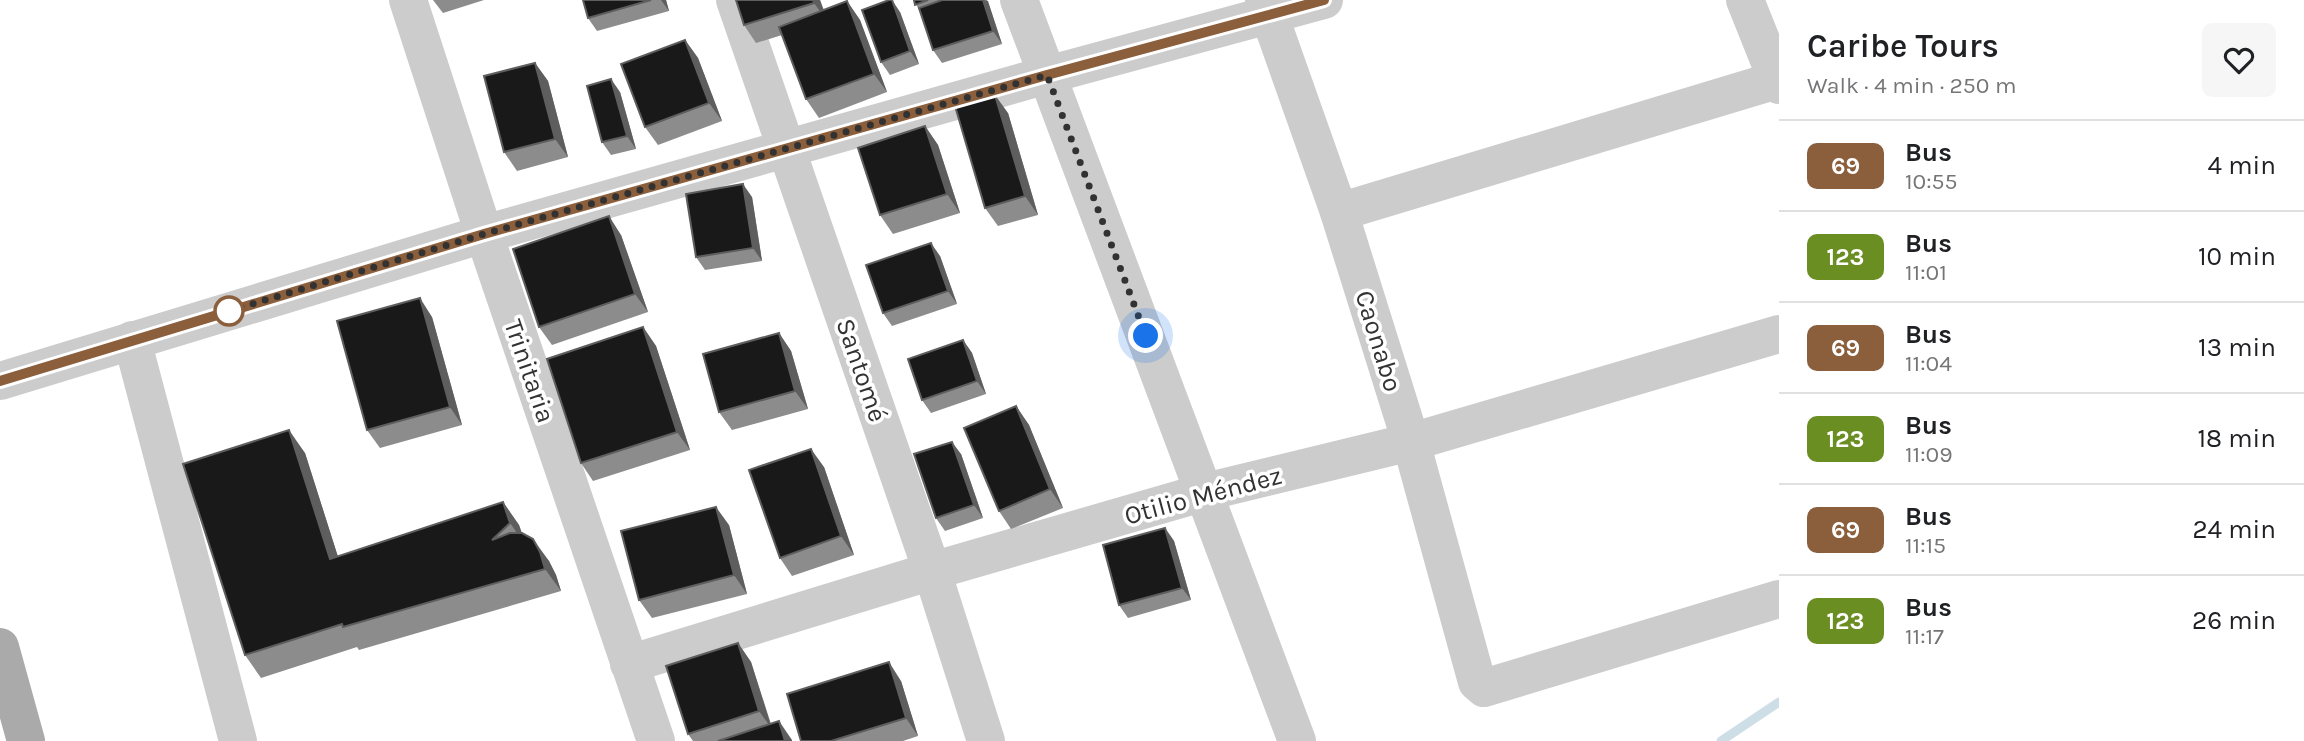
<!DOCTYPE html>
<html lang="en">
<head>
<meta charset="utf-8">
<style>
	:root { --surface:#fff; --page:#f6f6f6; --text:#202124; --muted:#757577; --line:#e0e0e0 }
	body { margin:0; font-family:Karla,sans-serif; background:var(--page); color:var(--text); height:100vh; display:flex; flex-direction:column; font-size:26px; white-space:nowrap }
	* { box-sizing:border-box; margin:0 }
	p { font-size:23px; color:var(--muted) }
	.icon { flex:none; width:38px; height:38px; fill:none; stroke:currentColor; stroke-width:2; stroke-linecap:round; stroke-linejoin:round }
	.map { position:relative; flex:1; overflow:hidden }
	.sheet { display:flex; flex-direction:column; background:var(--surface); width:525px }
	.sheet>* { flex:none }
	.badge { padding:0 14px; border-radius:10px; font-size:24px; line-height:46px }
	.you { position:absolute; width:35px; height:35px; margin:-18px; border:5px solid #fff; border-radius:50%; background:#1a73e8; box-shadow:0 0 0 10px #1a73e833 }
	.map>.badge { position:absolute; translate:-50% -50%; box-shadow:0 0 0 4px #fff }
	.round { display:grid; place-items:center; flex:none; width:74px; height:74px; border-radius:10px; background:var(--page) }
	.head { display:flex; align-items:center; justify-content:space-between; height:119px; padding:0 28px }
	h1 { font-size:33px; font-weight:600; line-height:52px }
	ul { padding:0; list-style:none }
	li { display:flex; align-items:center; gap:21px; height:91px; padding:0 28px; border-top:2px solid var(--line) }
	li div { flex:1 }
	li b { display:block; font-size:26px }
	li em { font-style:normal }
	li .badge { min-width:77px; font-weight:700; text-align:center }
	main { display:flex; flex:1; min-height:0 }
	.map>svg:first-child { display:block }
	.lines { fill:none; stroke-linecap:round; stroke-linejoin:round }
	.stream { stroke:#cedee7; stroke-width:9 }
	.minor { stroke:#ccc; stroke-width:38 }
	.major { stroke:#aaa; stroke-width:38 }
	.wall { fill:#8c8c8c }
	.shaded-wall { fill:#5e5e5e }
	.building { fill:#191919; stroke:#5e5e5e; stroke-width:2 }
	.line-casing { stroke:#fff; stroke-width:16 }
	.line { stroke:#8b5e3c; stroke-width:10 }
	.walk { stroke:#323232; stroke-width:7; stroke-dasharray:0 12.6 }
	.stop-dot { fill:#fff; stroke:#8b5e3c; stroke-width:3.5 }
	.labels { text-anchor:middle; stroke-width:7; stroke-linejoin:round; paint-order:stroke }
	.street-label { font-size:26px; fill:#323232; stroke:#fff }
</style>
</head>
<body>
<main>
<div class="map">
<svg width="1779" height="741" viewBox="0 0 1779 741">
	<rect width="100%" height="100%" fill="#fff"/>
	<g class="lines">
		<path class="stream" d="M 1721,741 L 1779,702"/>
		<g class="minor">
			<path d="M 408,0 L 484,234 L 656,741"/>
			<path d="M 735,0 L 932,571 L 986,741"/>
			<path d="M 1019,0 L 1297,741"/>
			<path d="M 1264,0 L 1339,212 L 1411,442 L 1477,682 L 1484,688 L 1779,599"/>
			<path d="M 1745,0 L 1779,85"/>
			<path d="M 1339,212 L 1777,80"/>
			<path d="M 132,340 L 238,741"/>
			<path d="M 0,381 L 484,234 L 1047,75 L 1324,0"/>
			<path d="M 629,664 L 932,571 L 1205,492 L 1411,442 L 1779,334"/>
		</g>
		<path class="major" d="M 0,647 L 26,741"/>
	</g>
	<g class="wall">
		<path d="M 433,0 L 484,0 L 443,13 Z"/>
		<path d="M 583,0 L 666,0 L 669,11 L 597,31 L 588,18 Z"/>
		<path d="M 736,0 L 820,0 L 824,10 L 847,1 L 860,20 L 887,92 L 819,118 L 806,99 L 782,35 L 756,43 L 744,25 Z"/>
		<path d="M 914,0 L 987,0 L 1002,44 L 942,63 L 933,50 L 920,12 Z"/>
		<path d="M 900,12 L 919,64 L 890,75 L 881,62 Z"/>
		<path d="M 685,40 L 698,58 L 722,121 L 658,145 L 645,127 Z"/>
		<path d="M 535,63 L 548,81 L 568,157 L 517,171 L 504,152 Z"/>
		<path d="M 620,92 L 636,149 L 611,155 L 602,142 Z"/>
		<path d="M 1008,113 L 1038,215 L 998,226 L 985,208 Z"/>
		<path d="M 925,126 L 938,145 L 960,213 L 893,234 L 880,215 Z"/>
		<path d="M 752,197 L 762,261 L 705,270 L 696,257 Z"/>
		<path d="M 621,235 L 648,312 L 552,345 L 539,327 Z"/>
		<path d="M 940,256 L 957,304 L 892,326 L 883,313 Z"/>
		<path d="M 432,317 L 462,425 L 380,448 L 367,430 Z"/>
		<path d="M 643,327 L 656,346 L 690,450 L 593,481 L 581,463 Z"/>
		<path d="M 779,333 L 791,351 L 808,409 L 732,430 L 719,412 Z"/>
		<path d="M 963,340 L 972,353 L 986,394 L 931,413 L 922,400 Z"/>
		<path d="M 1016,406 L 1029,425 L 1063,508 L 1011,529 L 999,511 Z"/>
		<path d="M 305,453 L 338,557 L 503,502 L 519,525 L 522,533 L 549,561 L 556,575 L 561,591 L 359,650 L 357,647 L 261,678 L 245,655 Z"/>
		<path d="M 961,454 L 983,518 L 945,531 L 936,518 Z"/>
		<path d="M 824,467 L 854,555 L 792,576 L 780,558 Z"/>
		<path d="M 729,525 L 747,594 L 652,618 L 639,600 Z"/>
		<path d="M 1165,528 L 1174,541 L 1191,600 L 1128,618 L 1119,605 Z"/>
		<path d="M 738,643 L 751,662 L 771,724 L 792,741 L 693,741 L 688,734 Z"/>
		<path d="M 901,681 L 918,736 L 903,741 L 801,741 Z"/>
	</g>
	<g class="shaded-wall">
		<path d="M 661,0 L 666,0 L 669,11 Z"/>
		<path d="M 813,0 L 820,0 L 827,21 L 814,3 Z"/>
		<path d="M 892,0 L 900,12 L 919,64 L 910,51 Z"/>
		<path d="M 983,0 L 988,1 L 1002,44 L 993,31 Z"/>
		<path d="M 847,1 L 860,20 L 887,92 L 874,74 Z"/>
		<path d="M 685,40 L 698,58 L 722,121 L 709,103 Z"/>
		<path d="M 535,63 L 548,81 L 568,157 L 555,139 Z"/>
		<path d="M 611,79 L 620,92 L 636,149 L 627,136 Z"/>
		<path d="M 995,95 L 1008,113 L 1038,215 L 1025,196 Z"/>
		<path d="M 925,126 L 938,145 L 960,213 L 947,194 Z"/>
		<path d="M 743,184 L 752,197 L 762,261 L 753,248 Z"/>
		<path d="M 609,216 L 621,235 L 648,312 L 635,294 Z"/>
		<path d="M 931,243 L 940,256 L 957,304 L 948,291 Z"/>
		<path d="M 420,298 L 432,317 L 462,425 L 450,407 Z"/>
		<path d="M 643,327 L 656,346 L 690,450 L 677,432 Z"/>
		<path d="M 779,333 L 791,351 L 808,409 L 795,391 Z"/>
		<path d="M 963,340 L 972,353 L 986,394 L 977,381 Z"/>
		<path d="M 1016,406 L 1029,425 L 1063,508 L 1050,489 Z"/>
		<path d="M 289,430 L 305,453 L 346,582 L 330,559 Z"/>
		<path d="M 952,442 L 961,454 L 983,518 L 974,505 Z"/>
		<path d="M 811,449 L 824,467 L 854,555 L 841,536 Z"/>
		<path d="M 503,502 L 519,525 L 526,546 L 510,523 Z"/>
		<path d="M 716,507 L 729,525 L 747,594 L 734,575 Z"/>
		<path d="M 1165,528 L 1174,541 L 1191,600 L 1182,588 Z"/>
		<path d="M 533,539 L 549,561 L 556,575 L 561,591 L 545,569 Z"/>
		<path d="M 738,643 L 751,662 L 772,729 L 759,711 Z"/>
		<path d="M 889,662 L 901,681 L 918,736 L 906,718 Z"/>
		<path d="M 779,721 L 792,740 L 792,741 L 785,741 Z"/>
	</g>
	<g class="building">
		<path d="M 583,0 L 651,0 L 588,18 Z"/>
		<path d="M 736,0 L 813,0 L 814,3 L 744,25 Z"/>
		<path d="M 889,0 L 892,0 L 910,51 L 881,62 L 862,10 Z"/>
		<path d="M 914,0 L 928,0 L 915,5 Z"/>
		<path d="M 942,0 L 983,0 L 993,31 L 933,50 L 919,8 Z"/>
		<path d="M 847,1 L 874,74 L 806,99 L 779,27 Z"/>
		<path d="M 685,40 L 709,103 L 645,127 L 621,64 Z"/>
		<path d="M 535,63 L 555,139 L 504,152 L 484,76 Z"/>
		<path d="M 611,79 L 627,136 L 602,142 L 587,86 Z"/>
		<path d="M 995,95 L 1025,196 L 985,208 L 955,106 Z"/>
		<path d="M 925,126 L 947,194 L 880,215 L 858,148 Z"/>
		<path d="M 743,184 L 753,248 L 696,257 L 686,194 Z"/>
		<path d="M 609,216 L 635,294 L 539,327 L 513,249 Z"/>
		<path d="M 931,243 L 948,291 L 883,313 L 866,265 Z"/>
		<path d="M 420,298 L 450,407 L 367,430 L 337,321 Z"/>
		<path d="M 643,327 L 677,432 L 581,463 L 547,359 Z"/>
		<path d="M 779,333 L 795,391 L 719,412 L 703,354 Z"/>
		<path d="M 963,340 L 977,381 L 922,400 L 908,359 Z"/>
		<path d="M 1016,406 L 1050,489 L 999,511 L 964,428 Z"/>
		<path d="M 289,430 L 330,559 L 503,502 L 510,523 L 492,540 L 510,533 L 522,533 L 533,539 L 540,552 L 545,569 L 343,627 L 342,624 L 245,655 L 183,464 Z"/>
		<path d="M 952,442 L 974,505 L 936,518 L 914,454 Z"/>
		<path d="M 811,449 L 841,536 L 780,558 L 749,470 Z"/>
		<path d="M 716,507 L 734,575 L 639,600 L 621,531 Z"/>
		<path d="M 1165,528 L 1182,588 L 1119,605 L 1103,545 Z"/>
		<path d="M 738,643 L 759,711 L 688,734 L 666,666 Z"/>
		<path d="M 889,662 L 906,718 L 831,741 L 801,741 L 787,694 Z"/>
		<path d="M 779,721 L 785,741 L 718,741 Z"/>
	</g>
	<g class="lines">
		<g class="line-casing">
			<path id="line" d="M 0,381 L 484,234 L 1047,75 L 1324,0"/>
		</g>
		<use href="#line" class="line"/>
		<path class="walk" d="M 229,311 L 484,234 L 1047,75 L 1146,336"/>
	</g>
	<circle class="stop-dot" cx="229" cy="311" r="14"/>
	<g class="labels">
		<g class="street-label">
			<text transform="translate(1379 341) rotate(73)" y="9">Caonabo</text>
			<text transform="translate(862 370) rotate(71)" y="9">Santomé</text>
			<text transform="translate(530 371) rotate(71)" y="9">Trinitaria</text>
			<text transform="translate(1203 495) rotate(-15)" y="9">Otilio Méndez</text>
		</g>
	</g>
</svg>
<div class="you" style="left:1146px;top:336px"></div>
</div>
<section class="sheet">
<div class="head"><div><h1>Caribe Tours</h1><p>Walk · 4 min · 250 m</p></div><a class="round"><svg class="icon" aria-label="heart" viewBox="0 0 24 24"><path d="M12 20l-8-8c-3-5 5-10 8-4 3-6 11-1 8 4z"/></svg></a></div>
<ul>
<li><span class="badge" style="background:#8b5e3c;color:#fff">69</span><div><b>Bus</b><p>10:55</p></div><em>4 min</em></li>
<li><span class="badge" style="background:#6b8e23;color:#fff">123</span><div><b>Bus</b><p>11:01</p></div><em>10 min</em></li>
<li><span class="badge" style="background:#8b5e3c;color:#fff">69</span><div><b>Bus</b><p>11:04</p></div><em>13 min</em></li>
<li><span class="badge" style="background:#6b8e23;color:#fff">123</span><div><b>Bus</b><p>11:09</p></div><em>18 min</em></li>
<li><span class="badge" style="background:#8b5e3c;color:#fff">69</span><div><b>Bus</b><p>11:15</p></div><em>24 min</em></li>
<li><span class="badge" style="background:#6b8e23;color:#fff">123</span><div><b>Bus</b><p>11:17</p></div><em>26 min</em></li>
</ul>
</section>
</main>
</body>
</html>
